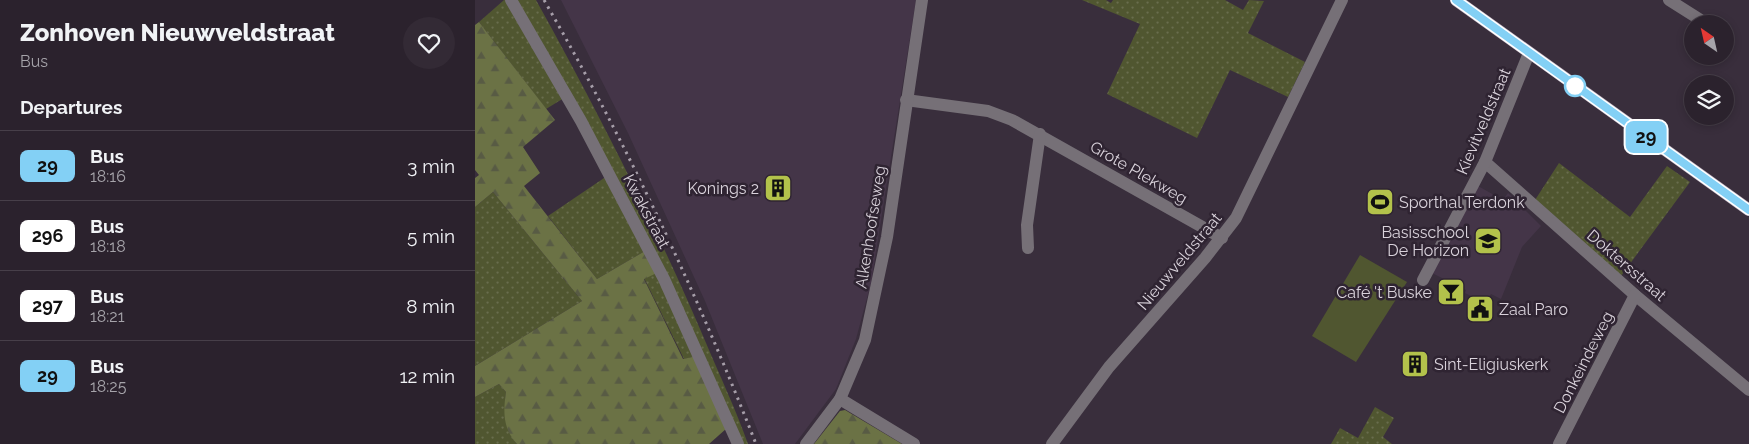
<!DOCTYPE html>
<html lang="en">
<head>
<meta charset="utf-8">
<style>
	:root { --surface:#2b222d; --page:#332a35; --text:#f1f3f6; --muted:#a6a4aa; --line:#473f49 }
	body { margin:0; font-family:Raleway,sans-serif; background:var(--page); color:var(--text); height:100vh; display:flex; flex-direction:column; font-size:19px; white-space:nowrap }
	* { box-sizing:border-box; margin:0 }
	p { font-size:16px; color:var(--muted) }
	.icon { flex:none; width:28px; height:28px; fill:none; stroke:currentColor; stroke-width:2; stroke-linecap:round; stroke-linejoin:round }
	.map { position:relative; flex:1; overflow:hidden }
	.side { display:flex; flex-direction:column; background:var(--surface); width:475px }
	.side>* { flex:none }
	.badge { padding:0 10px; border-radius:8px; font-size:18px; line-height:32px }
	.needle { width:32px; rotate:326deg }
	.tools { position:absolute; left:1209px; top:15px; display:grid; gap:10px }
	.tools a { display:grid; place-items:center; width:50px; height:50px; border-radius:50%; background:var(--surface); box-shadow:0 2px 8px #0003,0 0 0 1px var(--line); font-size:25px }
	.map>.badge { position:absolute; translate:-50% -50%; box-shadow:0 0 0 2px #fff }
	h2 { padding:0 20px; font-size:19px; line-height:45px }
	.round { display:grid; place-items:center; flex:none; width:52px; height:52px; border-radius:26px; background:var(--page) }
	.overview { display:flex; align-items:center; justify-content:space-between; height:85px; padding:0 20px }
	h1 { font-size:24px; font-weight:800; line-height:38px }
	ul { padding:0; list-style:none }
	li { display:flex; align-items:center; gap:15px; height:70px; padding:0 20px; border-top:1px solid var(--line) }
	li div { flex:1 }
	li b { display:block; font-size:19px }
	li em { font-style:normal }
	li .badge { min-width:55px; font-weight:700; text-align:center }
	main { display:flex; flex:1; min-height:0 }
	.map>svg:first-child { display:block }
	.built { fill:#443548 }
	.green { fill:url(#green-dots) }
	.forest { fill:url(#forest-firs) }
	.pitch { fill:#505630 }
	.lines { fill:none; stroke-linecap:round; stroke-linejoin:round }
	.minor { stroke:#767077; stroke-width:12 }
	.major { stroke:#b8adbc; stroke-width:12 }
	.rail { stroke:#a69ea9; stroke-width:3; stroke-dasharray:2.5 5; stroke-linecap:butt }
	.line-casing { stroke:#fff; stroke-width:11 }
	.line { stroke:#83d0f5; stroke-width:8 }
	.stop-dot { fill:#fff; stroke:#83d0f5; stroke-width:2.5 }
	.labels { text-anchor:middle; stroke-width:5; stroke-linejoin:round; paint-order:stroke }
	.street-label { font-size:16px; fill:#d9d2db; stroke:#2f2432 }
	.poi-label { font-size:16px; fill:#d9d2db; stroke:#2f2432; text-anchor:end }
</style>
</head>
<body>
<main>
<section class="side">
<div class="overview"><div><h1>Zonhoven Nieuwveldstraat</h1><p>Bus</p></div><a class="round"><svg class="icon" aria-label="heart" viewBox="0 0 24 24"><path d="M12 20l-8-8c-3-5 5-10 8-4 3-6 11-1 8 4z"/></svg></a></div>
<h2>Departures</h2>
<ul>
<li><span class="badge" style="background:#83d0f5;color:#111">29</span><div><b>Bus</b><p>18:16</p></div><em>3 min</em></li>
<li><span class="badge" style="background:#fff;color:#111">296</span><div><b>Bus</b><p>18:18</p></div><em>5 min</em></li>
<li><span class="badge" style="background:#fff;color:#111">297</span><div><b>Bus</b><p>18:21</p></div><em>8 min</em></li>
<li><span class="badge" style="background:#83d0f5;color:#111">29</span><div><b>Bus</b><p>18:25</p></div><em>12 min</em></li>
</ul>
</section>
<div class="map">
<svg width="1274" height="444" viewBox="0 0 1274 444">
	<defs>
		<pattern id="green-dots" width="8" height="8" patternUnits="userSpaceOnUse" patternTransform="scale(1.25)"><rect width="8" height="8" fill="#505630"/><path d="M2 2h.1M6 6h.1" fill="none" stroke="#696d4d" stroke-width="1.8" stroke-linecap="round"/></pattern>
		<pattern id="forest-firs" width="22" height="20" patternUnits="userSpaceOnUse" patternTransform="scale(1.25)"><rect width="22" height="20" fill="#6b7245"/><path d="M5 1l3.5 6h-7zM16 11l3.5 6h-7z" fill="#585b44"/></pattern>
	</defs>
	<rect width="100%" height="100%" fill="#392e3c"/>
	<g class="built">
		<path d="M 86,0 L 441,0 L 396,283 L 381,339 L 361,389 L 320,444 L 288,444 L 230,301 L 153,133 Z"/>
		<path d="M 1003,186 L 1028,200 L 1033,193 L 1066,226 L 1047,247 L 1026,299 L 1016,294 L 1010,303 L 990,293 L 991,290 L 957,273 Z"/>
	</g>
	<g class="green">
		<path d="M 29,0 L 33,0 L 89,98 L 71,109 L 4,22 Z"/>
		<path d="M 42,0 L 61,0 C 123,112 181,225 231,343 C 245,376 261,410 273,444 L 266,444 Z"/>
		<path d="M 607,0 L 631,0 L 636,3 L 638,0 L 750,0 L 768,10 L 774,0 L 789,1 L 773,33 L 830,62 L 813,97 L 755,70 L 722,138 L 632,94 L 665,24 Z"/>
		<path d="M 1084,163 L 1155,217 L 1192,166 L 1215,182 L 1146,276 L 1060,200 Z"/>
		<path d="M 132,176 L 170,251 L 122,279 L 73,216 Z"/>
		<path d="M 18,192 L 107,301 L 0,366 L 0,207 Z"/>
		<path d="M 182,273 L 222,356 L 209,359 L 169,278 Z"/>
		<path d="M 24,384 L 31,392 C 29,409 30,431 42,444 L 0,444 L 0,397 Z"/>
		<path d="M 900,407 L 919,418 L 908,437 L 917,444 L 856,444 L 865,428 L 883,438 Z"/>
	</g>
	<g class="forest">
		<path d="M 4,22 L 80,120 L 48,147 L 65,173 L 49,186 L 122,279 L 170,251 L 182,273 L 169,279 L 208,359 L 222,356 L 252,428 L 234,444 L 42,444 C 28,429 28,412 31,392 L 24,384 L 0,397 L 0,366 L 107,301 L 18,192 L 0,207 L 0,178 L 4,175 L 0,170 L 0,25 Z"/>
		<path d="M 370,410 L 427,444 L 339,444 L 365,411 Z"/>
	</g>
	<path class="pitch" d="M 885,255 L 932,282 L 881,362 L 837,336 Z"/>
	<g class="lines">
		<g class="minor">
			<path d="M 36,0 L 106,121 L 189,279 L 263,444"/>
			<path d="M 1194,0 L 1232,24"/>
			<path d="M 1250,35 L 1251,36"/>
			<path d="M 431,100 L 513,111 L 537,120 L 747,238"/>
			<path d="M 1010,162 L 1160,295 L 1274,390"/>
			<path d="M 553,248 L 552,225 L 565,134"/>
			<path d="M 948,280 L 1010,162 L 1054,53"/>
			<path d="M 365,399 L 439,444"/>
			<path d="M 331,444 L 365,399 L 390,340 L 412,237 L 447,0"/>
			<path d="M 577,444 L 634,367 L 730,258 L 761,218 L 867,0"/>
			<path d="M 1084,444 L 1160,295"/>
		</g>
		<path class="major" d="M 981,0 L 1274,210"/>
		<path class="rail" d="M 69,0 C 151,142 221,291 281,444"/>
	</g>
	<g class="lines">
		<g class="line-casing">
			<path id="line" d="M 981,0 L 1274,210"/>
		</g>
		<use href="#line" class="line"/>
	</g>
	<defs>
		<g id="building-square" transform="scale(1.4375)"><rect x="-9" y="-9" width="18" height="18" rx="4" fill="#b3c24b" stroke="#2f2432"/><path d="M-4-6H4V6H1V3H-1V6H-4ZM-2.5-4.3h1.7v1.8h-1.7ZM.8-4.3h1.7v1.8H.8ZM-2.5-1h1.7V.8h-1.7ZM.8-1h1.7V.8H.8Z" fill="#111"/></g>
		<g id="stadium-square" transform="scale(1.4375)"><rect x="-9" y="-9" width="18" height="18" rx="4" fill="#b3c24b" stroke="#2f2432"/><path d="M0-5a6.5 5 0 1 0 0 10a6.5 5 0 1 0 0-10ZM-3.5-1.8h7v3.6h-7Z" fill="#111"/></g>
		<g id="school-square" transform="scale(1.4375)"><rect x="-9" y="-9" width="18" height="18" rx="4" fill="#b3c24b" stroke="#2f2432"/><path d="M0-5L7-2L0 1L-7-2ZM-4 1L0 2.5L4 1V4Q0 6-4 4Z" fill="#111"/></g>
		<g id="bar-square" transform="scale(1.4375)"><rect x="-9" y="-9" width="18" height="18" rx="4" fill="#b3c24b" stroke="#2f2432"/><path d="M-6-5H6L.8 .8V4.5H3.5V6h-7V4.5H-.8V.8Z" fill="#111"/></g>
		<g id="civic-square" transform="scale(1.4375)"><rect x="-9" y="-9" width="18" height="18" rx="4" fill="#b3c24b" stroke="#2f2432"/><path d="M-.6-6.5H3V-4.5H.6V-3L4-1V1h2V6H-6V1h2V-1L-.6-3ZM-1.2 2.5V6h2.4V2.5Z" fill="#111"/></g>
	</defs>
	<g fill-rule="evenodd">
		<use href="#building-square" x="303" y="188"/>
		<use href="#stadium-square" x="905" y="202"/>
		<use href="#school-square" x="1013" y="241"/>
		<use href="#bar-square" x="976" y="292"/>
		<use href="#civic-square" x="1005" y="309"/>
		<use href="#building-square" x="940" y="364"/>
	</g>
	<circle class="stop-dot" cx="1100" cy="86" r="10"/>
	<g class="labels">
		<g class="street-label">
			<text transform="translate(1008 121) rotate(-67)" y="6">Kievitveldstraat</text>
			<text transform="translate(664 172) rotate(30)" y="6">Grote Plekweg</text>
			<text transform="translate(172 211) rotate(62)" y="6">Kwakstraat</text>
			<text transform="translate(395 227) rotate(-81)" y="6">Alkenhoofseweg</text>
			<text transform="translate(704 261) rotate(-50)" y="6">Nieuwveldstraat</text>
			<text transform="translate(1152 265) rotate(41)" y="6">Doktersstraat</text>
			<text transform="translate(1108 362) rotate(-63)" y="6">Donkeindeweg</text>
		</g>
		<g class="poi-label">
			<text x="284" y="194">Konings 2</text>
			<text x="924" y="208" text-anchor="start">Sporthal Terdonk</text>
			<text x="994" y="238">Basisschool<tspan x="994" dy="18">De Horizon</tspan></text>
			<text x="957" y="298">Café 't Buske</text>
			<text x="1024" y="315" text-anchor="start">Zaal Paro</text>
			<text x="959" y="370" text-anchor="start">Sint-Eligiuskerk</text>
		</g>
	</g>
</svg>
<div class="tools">
<a><svg class="needle" viewBox="-14 -14 28 28"><path d="M0-13l5 13h-10z" fill="#e53935"/><path d="M0 13l5-13h-10z" fill="#a6a4aa"/></svg></a>
<a><svg class="icon" aria-label="layers" viewBox="0 0 24 24"><path d="M12 4l9 5-9 5-9-5zM3 14l9 5 9-5"/></svg></a>
</div>
<b class="badge" style="left:1171px;top:137px;background:#83d0f5;color:#111">29</b>
</div>
</main>
</body>
</html>
